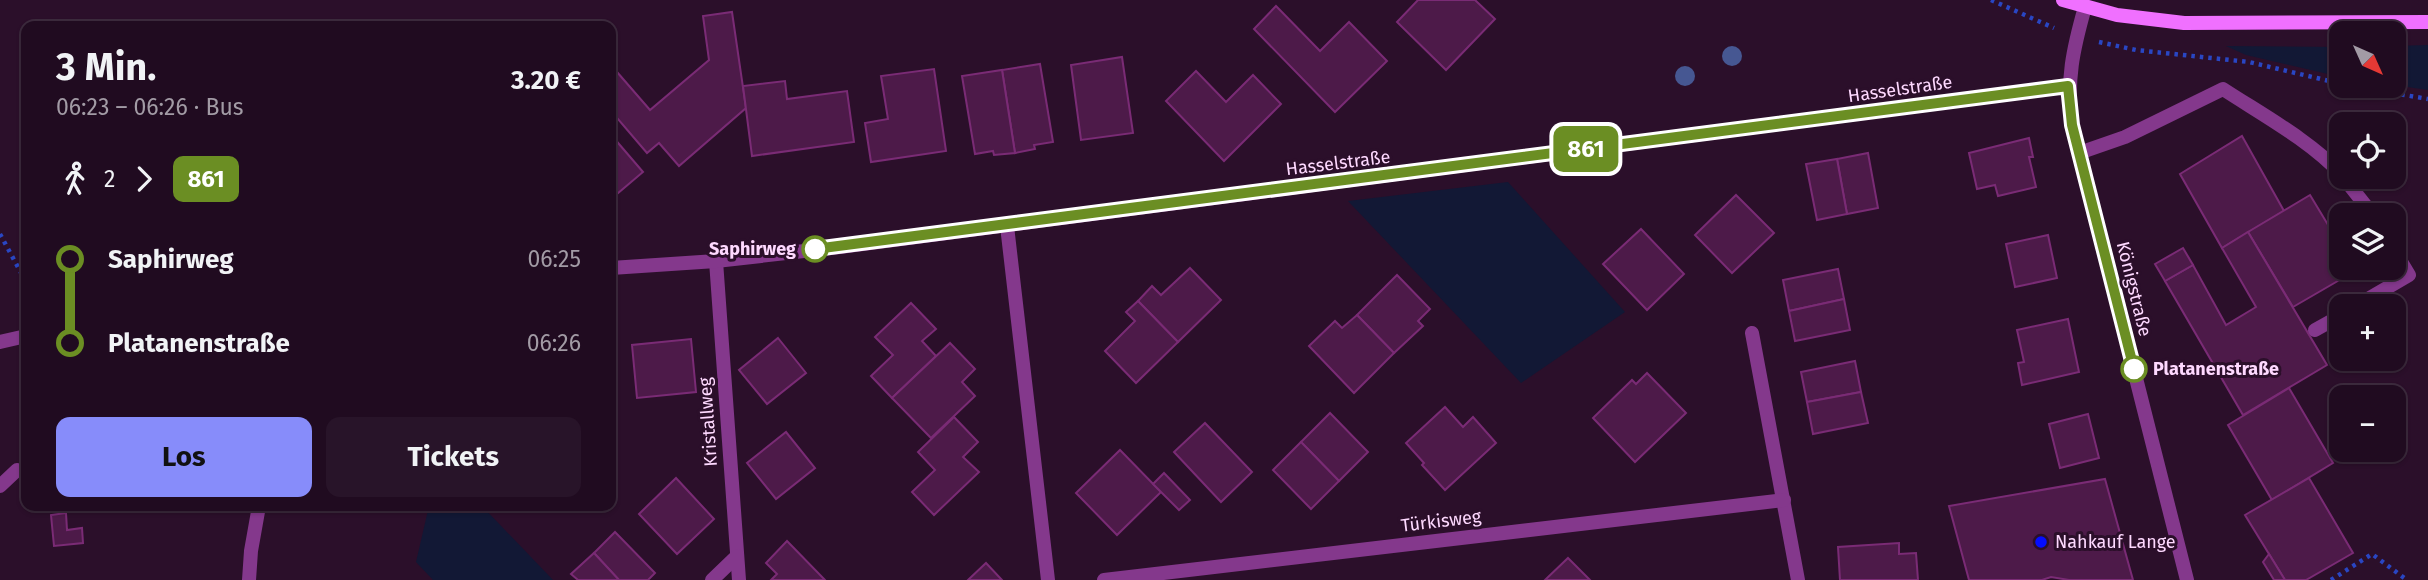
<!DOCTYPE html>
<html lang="de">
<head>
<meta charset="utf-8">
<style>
	:root { --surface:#200b20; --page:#281429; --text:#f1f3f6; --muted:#a29ba5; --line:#3d2b3e; --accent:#878cfa }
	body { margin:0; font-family:"Fira Sans",sans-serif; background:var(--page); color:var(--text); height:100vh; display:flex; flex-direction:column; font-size:26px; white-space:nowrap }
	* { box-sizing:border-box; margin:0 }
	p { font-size:23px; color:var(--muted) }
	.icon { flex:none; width:38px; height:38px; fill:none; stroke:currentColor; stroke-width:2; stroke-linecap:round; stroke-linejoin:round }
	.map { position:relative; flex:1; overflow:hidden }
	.drawer { position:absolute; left:21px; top:21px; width:595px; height:490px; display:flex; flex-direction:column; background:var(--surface); border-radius:14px; box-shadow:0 2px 5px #0004,0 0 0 2px var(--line) }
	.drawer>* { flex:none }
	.badge { padding:0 14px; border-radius:10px; font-size:24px; line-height:46px }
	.needle { width:46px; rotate:135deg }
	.buttons { position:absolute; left:2329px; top:21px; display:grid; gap:14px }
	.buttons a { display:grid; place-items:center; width:77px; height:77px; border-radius:14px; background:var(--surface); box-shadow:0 2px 5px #0004,0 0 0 2px var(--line); font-size:35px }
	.map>.badge { position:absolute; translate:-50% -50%; box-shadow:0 0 0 4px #fff }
	.legs { display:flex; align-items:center; gap:10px; height:77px; padding:0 35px; font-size:23px }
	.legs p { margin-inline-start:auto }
	.summary { display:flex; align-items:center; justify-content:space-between; height:119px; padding:0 35px }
	h1 { font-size:38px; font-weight:700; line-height:52px }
	.action { display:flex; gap:14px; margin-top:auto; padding:14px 35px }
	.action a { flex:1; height:80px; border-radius:14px; background:var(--accent); color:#111; font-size:28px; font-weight:700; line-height:80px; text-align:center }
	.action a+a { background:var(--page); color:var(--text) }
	ul { padding:0 35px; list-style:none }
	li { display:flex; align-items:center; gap:24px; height:84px; font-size:26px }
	li i { display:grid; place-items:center; width:10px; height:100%; margin:0 9px; background:currentColor }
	li i::after { content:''; width:18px; height:18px; margin:-9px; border:5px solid; border-radius:50%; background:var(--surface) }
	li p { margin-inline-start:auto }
	li:first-child i { background:linear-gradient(#0000 50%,currentColor 0) }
	li:last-child i { background:linear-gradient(currentColor 50%,#0000 0) }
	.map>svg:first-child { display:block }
	.green { fill:#121835 }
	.building { fill:#4d1a49; stroke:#7a2b75; stroke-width:2 }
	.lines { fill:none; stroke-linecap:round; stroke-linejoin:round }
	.path { stroke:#2946c3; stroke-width:4.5; stroke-dasharray:3.5 5; stroke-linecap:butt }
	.lane { stroke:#84388c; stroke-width:14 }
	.street { stroke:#84388c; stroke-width:14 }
	.secondary { stroke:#f070ff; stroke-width:14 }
	.tree { fill:#465792 }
	.line-1-casing { stroke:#fff; stroke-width:16 }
	.line-1 { stroke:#6b8e23; stroke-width:10 }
	.stop-1-dot { fill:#fff; stroke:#6b8e23; stroke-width:3.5 }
	.poi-dot { fill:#050dff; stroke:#2b0f2a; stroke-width:2.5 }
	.labels { text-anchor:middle; stroke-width:6; stroke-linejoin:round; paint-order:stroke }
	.street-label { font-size:18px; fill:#fed9ff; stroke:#2b0f2a }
	.stop-label { font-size:18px; font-weight:bold; fill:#fed9ff; stroke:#2b0f2a; text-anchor:end }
	.poi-label { font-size:18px; fill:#fed9ff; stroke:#2b0f2a; text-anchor:start }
</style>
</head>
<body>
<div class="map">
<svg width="2428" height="580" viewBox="0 0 2428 580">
	<rect width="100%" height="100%" fill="#2b0f2a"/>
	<g class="green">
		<path d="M 2428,45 L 2428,90 L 2394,85 L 2394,46 Z"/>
		<path d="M 2226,46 L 2341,47 L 2341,77 L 2246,55 Z"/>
		<path d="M 1508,182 L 1625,312 L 1521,383 L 1348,201 Z"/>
		<path d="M 429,506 L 482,506 L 553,580 L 433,580 L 416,562 Z"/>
	</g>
	<g class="building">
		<path d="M 1418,0 L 1475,0 L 1495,19 L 1446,70 L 1397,22 Z"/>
		<path d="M 1276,6 L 1320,51 L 1349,22 L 1387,61 L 1335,112 L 1254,29 Z"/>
		<path d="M 732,12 L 746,108 L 679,166 L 659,143 L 647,153 L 611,111 L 611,77 L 617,72 L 650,110 L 709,60 L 703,16 Z"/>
		<path d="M 1122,57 L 1133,133 L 1081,140 L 1071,65 Z"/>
		<path d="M 1040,64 L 1053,142 L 1034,145 L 1035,149 L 1015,153 L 1002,70 Z"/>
		<path d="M 934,69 L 946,151 L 871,162 L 865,123 L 888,119 L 881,76 Z"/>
		<path d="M 1002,70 L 1015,153 L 994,155 L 993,151 L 975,154 L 962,76 Z"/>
		<path d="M 1196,71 L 1226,102 L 1253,75 L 1281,104 L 1224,161 L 1166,101 Z"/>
		<path d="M 785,81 L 787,99 L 847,91 L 854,142 L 752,156 L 743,86 Z"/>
		<path d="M 2242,136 L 2284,211 L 2222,248 L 2180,174 Z"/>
		<path d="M 613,137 L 643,172 L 611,199 L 611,139 Z"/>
		<path d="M 2029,138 L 2033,157 L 2029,157 L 2036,187 L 1998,196 L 1995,185 L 1977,189 L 1969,153 Z"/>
		<path d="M 1868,153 L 1878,208 L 1847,214 L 1837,159 Z"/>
		<path d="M 1837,159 L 1847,214 L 1817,220 L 1806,164 Z"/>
		<path d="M 1736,195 L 1774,233 L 1732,273 L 1695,235 Z"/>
		<path d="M 2310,195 L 2342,248 L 2342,268 L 2353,268 L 2355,271 L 2293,307 L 2248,232 Z"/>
		<path d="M 1641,229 L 1684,274 L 1647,310 L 1603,264 Z"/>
		<path d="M 2248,232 L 2327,365 L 2243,415 L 2165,281 L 2193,265 L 2226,325 L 2256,307 L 2222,248 Z"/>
		<path d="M 2048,235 L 2057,278 L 2015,287 L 2006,244 Z"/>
		<path d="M 2183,248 L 2193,265 L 2165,281 L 2155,264 Z"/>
		<path d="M 1190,268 L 1221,300 L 1178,342 L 1138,301 L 1152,286 L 1161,295 Z"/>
		<path d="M 1838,269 L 1844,299 L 1789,311 L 1783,280 Z"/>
		<path d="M 1397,275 L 1430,309 L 1418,321 L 1423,326 L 1394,353 L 1357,315 Z"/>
		<path d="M 1844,299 L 1850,330 L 1795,341 L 1789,311 Z"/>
		<path d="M 1138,301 L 1178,342 L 1136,383 L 1105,351 L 1135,321 L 1126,312 Z"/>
		<path d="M 911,303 L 936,329 L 922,341 L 936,356 L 892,398 L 871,376 L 893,355 L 875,337 Z"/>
		<path d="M 1357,315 L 1394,353 L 1354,393 L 1309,346 L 1335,321 L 1342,328 Z"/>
		<path d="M 2068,319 L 2079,372 L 2022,385 L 2018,363 L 2024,362 L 2017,330 Z"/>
		<path d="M 778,338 L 806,373 L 767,404 L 739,370 Z"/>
		<path d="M 691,339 L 696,392 L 637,398 L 632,345 Z"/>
		<path d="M 950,343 L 975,369 L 962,382 L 975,396 L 931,438 L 892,398 Z"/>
		<path d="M 1855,361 L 1861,392 L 1807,402 L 1801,372 Z"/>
		<path d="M 1647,373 L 1686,413 L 1635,462 L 1593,418 L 1632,380 L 1636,384 Z"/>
		<path d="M 2289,388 L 2333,463 L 2272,500 L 2228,425 Z"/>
		<path d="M 1861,392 L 1868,423 L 1813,434 L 1807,402 Z"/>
		<path d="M 1445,407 L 1463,427 L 1473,417 L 1496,443 L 1445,490 L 1422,465 L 1424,463 L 1406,443 Z"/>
		<path d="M 1330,413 L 1368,452 L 1339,481 L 1301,442 Z"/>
		<path d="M 2088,414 L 2099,458 L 2060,468 L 2049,424 Z"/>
		<path d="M 954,417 L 978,442 L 963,457 L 979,472 L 934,515 L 912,492 L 935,470 L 918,452 Z"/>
		<path d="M 1205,423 L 1252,472 L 1221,502 L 1174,452 Z"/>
		<path d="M 786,432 L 815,468 L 776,499 L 747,463 Z"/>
		<path d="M 1301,442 L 1339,481 L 1311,509 L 1273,470 Z"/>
		<path d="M 1120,450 L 1161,492 L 1117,535 L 1076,493 Z"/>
		<path d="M 1164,473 L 1190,500 L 1179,510 L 1153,484 Z"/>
		<path d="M 676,478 L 714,519 L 677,554 L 639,514 Z"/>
		<path d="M 2309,478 L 2353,553 L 2306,580 L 2285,580 L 2245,515 Z"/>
		<path d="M 2105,479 L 2133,580 L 2069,580 L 2051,577 L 2042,580 L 1969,580 L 1949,506 Z"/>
		<path d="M 66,513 L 67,530 L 82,528 L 83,543 L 54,546 L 51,515 Z"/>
		<path d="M 615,532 L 655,573 L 648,580 L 619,580 L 594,553 Z"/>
		<path d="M 787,541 L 825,580 L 771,580 L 777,574 L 766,563 Z"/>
		<path d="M 1899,543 L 1899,554 L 1916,553 L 1918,580 L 1840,580 L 1838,547 Z"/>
		<path d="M 594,553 L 619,580 L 578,580 L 571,574 Z"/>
		<path d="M 2269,554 L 2285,580 L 2274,580 L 2263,562 Z"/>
		<path d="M 1568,558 L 1590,580 L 1545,580 Z"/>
		<path d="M 986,563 L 1002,580 L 968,580 Z"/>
	</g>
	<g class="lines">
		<g class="path">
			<path d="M 1991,0 L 2054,28"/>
			<path d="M 2099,42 L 2136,50 L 2249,62 L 2342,84"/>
			<path d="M 2351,86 L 2428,99"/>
			<path d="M 0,234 L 26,282"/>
			<path d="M 2331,580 L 2372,554 L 2407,580"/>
		</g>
		<g class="lane">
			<path d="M 2079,153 L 2125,137 L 2223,89 C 2261,114 2311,141 2342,175"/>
			<path d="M 2343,177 L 2373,215"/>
			<path d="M 2356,306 L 2409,275 L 2394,250"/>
			<path d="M 2315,330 L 2342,315"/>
			<path d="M 0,486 L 17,470"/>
		</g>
		<g class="street">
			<path d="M 2085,7 C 2073,49 2066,81 2072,125 L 2187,580"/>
			<path d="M 1007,226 L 1048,580"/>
			<path d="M 716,261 L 739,580"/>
			<path d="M 611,268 L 716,261 L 840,247 L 2068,86"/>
			<path d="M 1752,333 L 1798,580"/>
			<path d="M 0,342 L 26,336"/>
			<path d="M 249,580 L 251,551 L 259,506"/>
			<path d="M 712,580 L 737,556"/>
			<path d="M 1104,580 L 1784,500"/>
		</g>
		<path class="secondary" d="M 2063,0 L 2117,15 L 2184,23 L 2428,22"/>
	</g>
	<g class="tree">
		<circle cx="1732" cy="56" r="10"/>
		<circle cx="1685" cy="76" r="10"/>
	</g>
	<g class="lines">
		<g class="line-1-casing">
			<path id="line-1" d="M 815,249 L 2068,86 L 2072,125 L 2134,369"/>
		</g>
		<use href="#line-1" class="line-1"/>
	</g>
	<g class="stop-1-dot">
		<circle cx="815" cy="249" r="12"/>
		<circle cx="2134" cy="369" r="12"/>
	</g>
	<circle class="poi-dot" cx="2041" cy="542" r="7"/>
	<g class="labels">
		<g class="street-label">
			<text transform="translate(1900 89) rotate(-8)" y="6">Hasselstraße</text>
			<text transform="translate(1338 163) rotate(-7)" y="6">Hasselstraße</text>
			<text transform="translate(2134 289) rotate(76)" y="6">Königstraße</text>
			<text transform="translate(708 422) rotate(-94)" y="6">Kristallweg</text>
			<text transform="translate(1441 521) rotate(-7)" y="6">Türkisweg</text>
		</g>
		<g class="stop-label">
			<text x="796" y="255">Saphirweg</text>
			<text x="2153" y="375" text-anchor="start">Platanenstraße</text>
		</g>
		<g class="poi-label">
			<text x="2055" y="548">Nahkauf Lange</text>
		</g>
	</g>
</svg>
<div class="buttons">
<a><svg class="needle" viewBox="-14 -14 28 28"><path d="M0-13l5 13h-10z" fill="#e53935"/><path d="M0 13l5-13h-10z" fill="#a29ba5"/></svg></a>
<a><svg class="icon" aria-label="locate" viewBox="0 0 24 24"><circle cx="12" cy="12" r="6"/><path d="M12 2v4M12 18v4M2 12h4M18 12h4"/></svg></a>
<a><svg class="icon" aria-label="layers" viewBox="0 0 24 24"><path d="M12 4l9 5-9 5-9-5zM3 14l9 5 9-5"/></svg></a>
<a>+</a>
<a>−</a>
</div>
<b class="badge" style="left:1586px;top:149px;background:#6b8e23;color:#fff">861</b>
<section class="drawer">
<div class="summary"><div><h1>3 Min.</h1><p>06:23 – 06:26 · Bus</p></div><b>3.20 €</b></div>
<div class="legs"><svg class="icon" aria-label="walk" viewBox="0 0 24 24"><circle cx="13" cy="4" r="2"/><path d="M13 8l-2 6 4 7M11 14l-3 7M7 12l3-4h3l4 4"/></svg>2<svg class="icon" aria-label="forward" viewBox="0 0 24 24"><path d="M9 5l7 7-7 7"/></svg><b class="badge" style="background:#6b8e23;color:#fff">861</b></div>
<ul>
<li><i style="color:#6b8e23"></i><b>Saphirweg</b><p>06:25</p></li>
<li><i style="color:#6b8e23"></i><b>Platanenstraße</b><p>06:26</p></li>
</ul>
<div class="action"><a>Los</a><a>Tickets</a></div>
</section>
</div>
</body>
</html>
